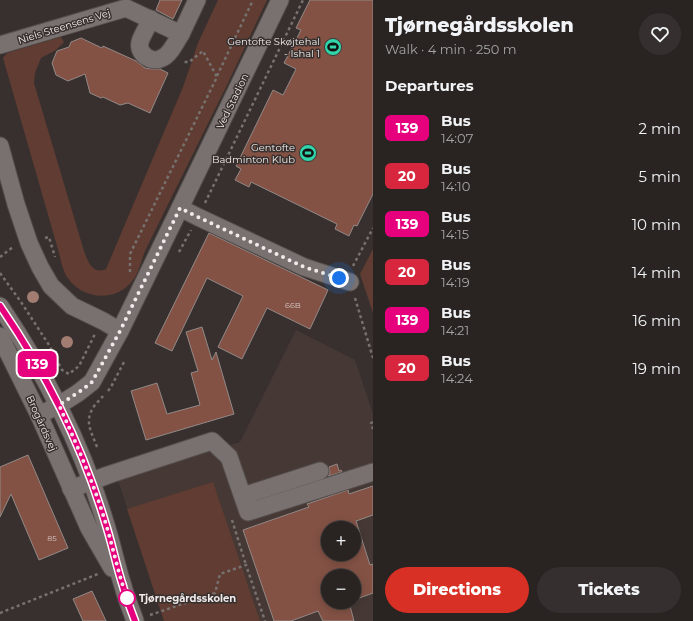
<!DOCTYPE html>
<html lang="en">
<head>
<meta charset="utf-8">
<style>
	:root { --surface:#292422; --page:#35302f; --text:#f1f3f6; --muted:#a5a4a5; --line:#454140; --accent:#d93025 }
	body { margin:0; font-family:Montserrat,sans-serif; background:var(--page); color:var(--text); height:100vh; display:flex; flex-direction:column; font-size:15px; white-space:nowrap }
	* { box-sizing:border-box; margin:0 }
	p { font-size:13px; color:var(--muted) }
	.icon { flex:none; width:22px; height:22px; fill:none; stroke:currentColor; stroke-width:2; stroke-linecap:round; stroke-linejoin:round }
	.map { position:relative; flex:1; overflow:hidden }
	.side { display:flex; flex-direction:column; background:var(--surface); width:320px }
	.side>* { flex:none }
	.badge { padding:0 8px; border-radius:6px; font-size:14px; line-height:26px }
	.buttons { position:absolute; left:321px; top:521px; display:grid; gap:8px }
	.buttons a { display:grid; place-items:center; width:40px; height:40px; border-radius:50%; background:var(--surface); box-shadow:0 2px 10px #0003,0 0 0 1px var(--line); font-size:20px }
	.you { position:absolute; width:20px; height:20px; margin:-10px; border:3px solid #fff; border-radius:50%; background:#1a73e8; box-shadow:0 0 0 6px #1a73e833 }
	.map>.badge { position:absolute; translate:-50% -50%; box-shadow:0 0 0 2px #fff }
	h2 { padding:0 12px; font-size:15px; line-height:36px }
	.round { display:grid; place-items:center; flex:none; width:42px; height:42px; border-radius:21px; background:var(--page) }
	.summary { display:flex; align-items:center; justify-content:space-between; height:68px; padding:0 12px }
	h1 { font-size:19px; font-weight:800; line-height:30px }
	.action { display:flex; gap:8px; margin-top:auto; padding:8px 12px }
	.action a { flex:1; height:46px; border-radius:24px; background:var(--accent); color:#fff; font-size:16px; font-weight:800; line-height:46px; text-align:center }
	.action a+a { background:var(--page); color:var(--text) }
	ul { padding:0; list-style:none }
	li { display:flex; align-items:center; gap:12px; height:48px; padding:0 12px }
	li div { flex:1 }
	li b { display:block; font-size:15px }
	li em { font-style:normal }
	li .badge { min-width:44px; font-weight:700; text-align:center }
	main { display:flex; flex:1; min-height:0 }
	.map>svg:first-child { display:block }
	.built { fill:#463935; fill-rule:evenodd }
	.green { fill:#603c32 }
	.building { fill:#835245; stroke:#928987; fill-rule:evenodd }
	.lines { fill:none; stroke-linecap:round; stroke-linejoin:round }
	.minor-casing { stroke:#554f4d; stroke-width:19 }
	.path { stroke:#77716f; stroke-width:2.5; stroke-dasharray:3 3; stroke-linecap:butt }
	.minor { stroke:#79716f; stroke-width:17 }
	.tree { fill:#a37c72 }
	.line-casing { stroke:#fff; stroke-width:9 }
	.line { stroke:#e6007e; stroke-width:6 }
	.walk { stroke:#f0ebea; stroke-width:4; stroke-dasharray:0 7.2 }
	.stop-dot { fill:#fff; stroke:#e6007e; stroke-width:2 }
	.labels { text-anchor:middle; stroke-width:3; stroke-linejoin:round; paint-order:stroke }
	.number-label { font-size:8px; fill:#d5c5c1 }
	.street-label { font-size:10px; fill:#f0ebea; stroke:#37302e }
	.poi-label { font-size:10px; fill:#f0ebea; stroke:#37302e; text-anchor:end }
	.stop-label { font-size:10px; font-weight:bold; fill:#f0ebea; stroke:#37302e; text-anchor:start }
</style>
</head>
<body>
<main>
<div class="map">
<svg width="373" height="621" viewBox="0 0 373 621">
	<rect width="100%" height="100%" fill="#37302e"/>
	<path class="built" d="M 296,330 L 355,360 L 373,414 L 373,621 L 164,621 L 118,480 L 240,442 ZM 328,528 L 354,528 L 354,554 L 328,554 ZM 328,576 L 354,576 L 354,602 L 328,602 Z"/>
	<g class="green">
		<path d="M 218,0 L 267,0 L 227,85 L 145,251 C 142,259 138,274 133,280 C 116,303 82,300 67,277 C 63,271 61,261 59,253 L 3,58 L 7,53 L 61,37 L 64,42 L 56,50 L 41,58 L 35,73 L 34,83 L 84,251 C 88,261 92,275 106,269 L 183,87 L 198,43 Z"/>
		<path d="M 373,249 L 373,313 L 360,274 Z"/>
		<path d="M 213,482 L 260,621 L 164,621 L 127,509 Z"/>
	</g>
	<g class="building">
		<path d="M 160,0 L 182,0 L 173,19 L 156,10 Z"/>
		<path d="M 310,0 L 373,0 L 373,194 L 357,226 L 354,225 L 349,236 L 335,229 L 337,224 L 251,182 L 249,187 L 235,180 L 241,169 L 236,166 L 273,90 L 283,95 L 296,69 L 284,63 L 301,30 L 296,28 Z"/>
		<path d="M 81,38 L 102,48 L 103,46 L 136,61 L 145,68 L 152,69 L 160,69 L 168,73 L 150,113 L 128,103 L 120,105 L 103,97 L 101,98 L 90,93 L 85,74 L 68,81 L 56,75 L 52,63 L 57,51 L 69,47 L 71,42 Z"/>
		<path d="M 209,233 L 328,290 L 310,329 L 267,308 L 242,359 L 218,347 L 243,296 L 207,278 L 172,351 L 155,343 Z"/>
		<path d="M 202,327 L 212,360 L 216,352 L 234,414 L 146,440 L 131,391 L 157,383 L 167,414 L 200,405 L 191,373 L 198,371 L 186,332 Z"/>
		<path d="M 28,455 L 68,548 L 39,560 L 11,494 L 0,517 L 0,467 Z"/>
		<path d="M 337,464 L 339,471 L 341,470 L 342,472 L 328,476 L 330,473 L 329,467 Z"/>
		<path d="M 373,486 L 373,515 L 356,521 L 370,565 L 373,564 L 373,593 L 354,600 L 354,576 L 328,576 L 328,602 L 349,602 L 354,621 L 323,621 L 318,611 L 291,621 L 274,621 L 243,530 L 309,507 L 307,504 L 348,490 L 349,494 ZM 328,528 L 354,528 L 354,554 L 328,554 Z"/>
		<path d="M 92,591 L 106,621 L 83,621 L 73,599 Z"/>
	</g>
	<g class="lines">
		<g class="minor-casing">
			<g id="minor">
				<path d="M 151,19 C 148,26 142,35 140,42 C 137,54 152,64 162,58 C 170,55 177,40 181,34"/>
				<path d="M 0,45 L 126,8 L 181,34 L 197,0"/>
				<path d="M 0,146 L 16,204 L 29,243 L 40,267 L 51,286 L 72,306 L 103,321 L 120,331"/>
				<path d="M 180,208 L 198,217 L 304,267 L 350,282"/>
				<path d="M 0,306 C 45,373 82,445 105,522 C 112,543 116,565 123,586 C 126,598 131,609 135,621"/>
				<path d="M 0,336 L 39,415 L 89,528 L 112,568"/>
				<path d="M 39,415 L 59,405 L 78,393 L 92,382 L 120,331 L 180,208 L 280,0"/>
				<path d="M 71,489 L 108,475 L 212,441 L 229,457 L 248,512 L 373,472"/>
				<path d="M 243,496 L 320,471"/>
			</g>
		</g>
		<g class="path">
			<path d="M 217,76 L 253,0"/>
			<path d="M 205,203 L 303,0"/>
			<path d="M 45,238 L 49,237 L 55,257"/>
			<path d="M 179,252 L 191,230"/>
			<path d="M 0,257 L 13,247"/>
			<path d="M 353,266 L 373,228"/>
			<path d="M 130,272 L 130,254 L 217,77 L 203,51 L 189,62 L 182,62"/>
			<path d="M 0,273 L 21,302 L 49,345 L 62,370 L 69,374 L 79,366 L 95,334"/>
			<path d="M 355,298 L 373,358"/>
			<path d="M 108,391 L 111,387 L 124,362"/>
			<path d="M 373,422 L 371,423 L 373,429"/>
			<path d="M 97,447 C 92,433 84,422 93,408 C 95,404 100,400 103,396"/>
			<path d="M 232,520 L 246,565"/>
			<path d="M 0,613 L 98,574"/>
			<path d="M 150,615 L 215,593 L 220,574 L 246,565 L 265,621"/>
		</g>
		<use href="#minor" class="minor"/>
	</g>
	<g class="tree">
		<circle cx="33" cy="297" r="6"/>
		<circle cx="67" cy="342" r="6"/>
	</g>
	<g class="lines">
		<g class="line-casing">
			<path id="line" d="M 0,306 C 46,373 82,445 105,522 C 112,543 116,565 123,586 C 126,598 131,610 135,621"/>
		</g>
		<use href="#line" class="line"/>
		<path class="walk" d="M 127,598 C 118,573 113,547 105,521 C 93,481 76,443 59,405 L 82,390 L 92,382 L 120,331 L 180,208 L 198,217 L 304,267 L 339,278"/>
	</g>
	<defs>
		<g id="stadium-disc" transform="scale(0.9)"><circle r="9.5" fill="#32d4a9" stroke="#37302e"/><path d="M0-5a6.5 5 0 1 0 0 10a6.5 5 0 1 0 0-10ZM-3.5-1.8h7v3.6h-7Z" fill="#111"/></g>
	</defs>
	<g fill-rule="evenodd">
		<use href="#stadium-disc" x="333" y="47"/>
		<use href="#stadium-disc" x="308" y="153"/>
	</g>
	<circle class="stop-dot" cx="127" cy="598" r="8"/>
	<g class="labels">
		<g class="number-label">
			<text x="293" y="308">66B</text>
			<text x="52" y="541">85</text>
		</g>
		<g class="street-label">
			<text transform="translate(64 26) rotate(-17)" y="4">Niels Steensens Vej</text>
			<text transform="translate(232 101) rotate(-64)" y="4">Ved Stadion</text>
			<text transform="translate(42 423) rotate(66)" y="4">Brogårdsvej</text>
		</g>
		<g class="poi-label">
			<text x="320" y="45">Gentofte Skøjtehal<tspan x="320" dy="12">- Ishal 1</tspan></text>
			<text x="295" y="151">Gentofte<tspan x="295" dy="12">Badminton Klub</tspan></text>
		</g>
		<g class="stop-label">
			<text x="139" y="602">Tjørnegårdsskolen</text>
		</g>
	</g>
</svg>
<div class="buttons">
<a>+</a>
<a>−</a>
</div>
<div class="you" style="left:339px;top:278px"></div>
<b class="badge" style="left:37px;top:364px;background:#e6007e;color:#fff">139</b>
</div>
<section class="side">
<div class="summary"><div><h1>Tjørnegårdsskolen</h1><p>Walk · 4 min · 250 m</p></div><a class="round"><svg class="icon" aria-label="heart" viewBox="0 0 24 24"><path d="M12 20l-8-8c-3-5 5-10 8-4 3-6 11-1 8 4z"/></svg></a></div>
<h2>Departures</h2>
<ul>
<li><span class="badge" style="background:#e6007e;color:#fff">139</span><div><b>Bus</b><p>14:07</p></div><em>2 min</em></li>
<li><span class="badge" style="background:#d7263d;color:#fff">20</span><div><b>Bus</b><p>14:10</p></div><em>5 min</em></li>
<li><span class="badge" style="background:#e6007e;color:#fff">139</span><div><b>Bus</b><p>14:15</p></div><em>10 min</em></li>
<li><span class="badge" style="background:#d7263d;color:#fff">20</span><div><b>Bus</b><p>14:19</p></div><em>14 min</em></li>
<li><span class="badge" style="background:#e6007e;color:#fff">139</span><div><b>Bus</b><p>14:21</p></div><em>16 min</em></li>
<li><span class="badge" style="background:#d7263d;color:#fff">20</span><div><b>Bus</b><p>14:24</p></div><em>19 min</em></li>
</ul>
<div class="action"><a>Directions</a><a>Tickets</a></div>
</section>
</main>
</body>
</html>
